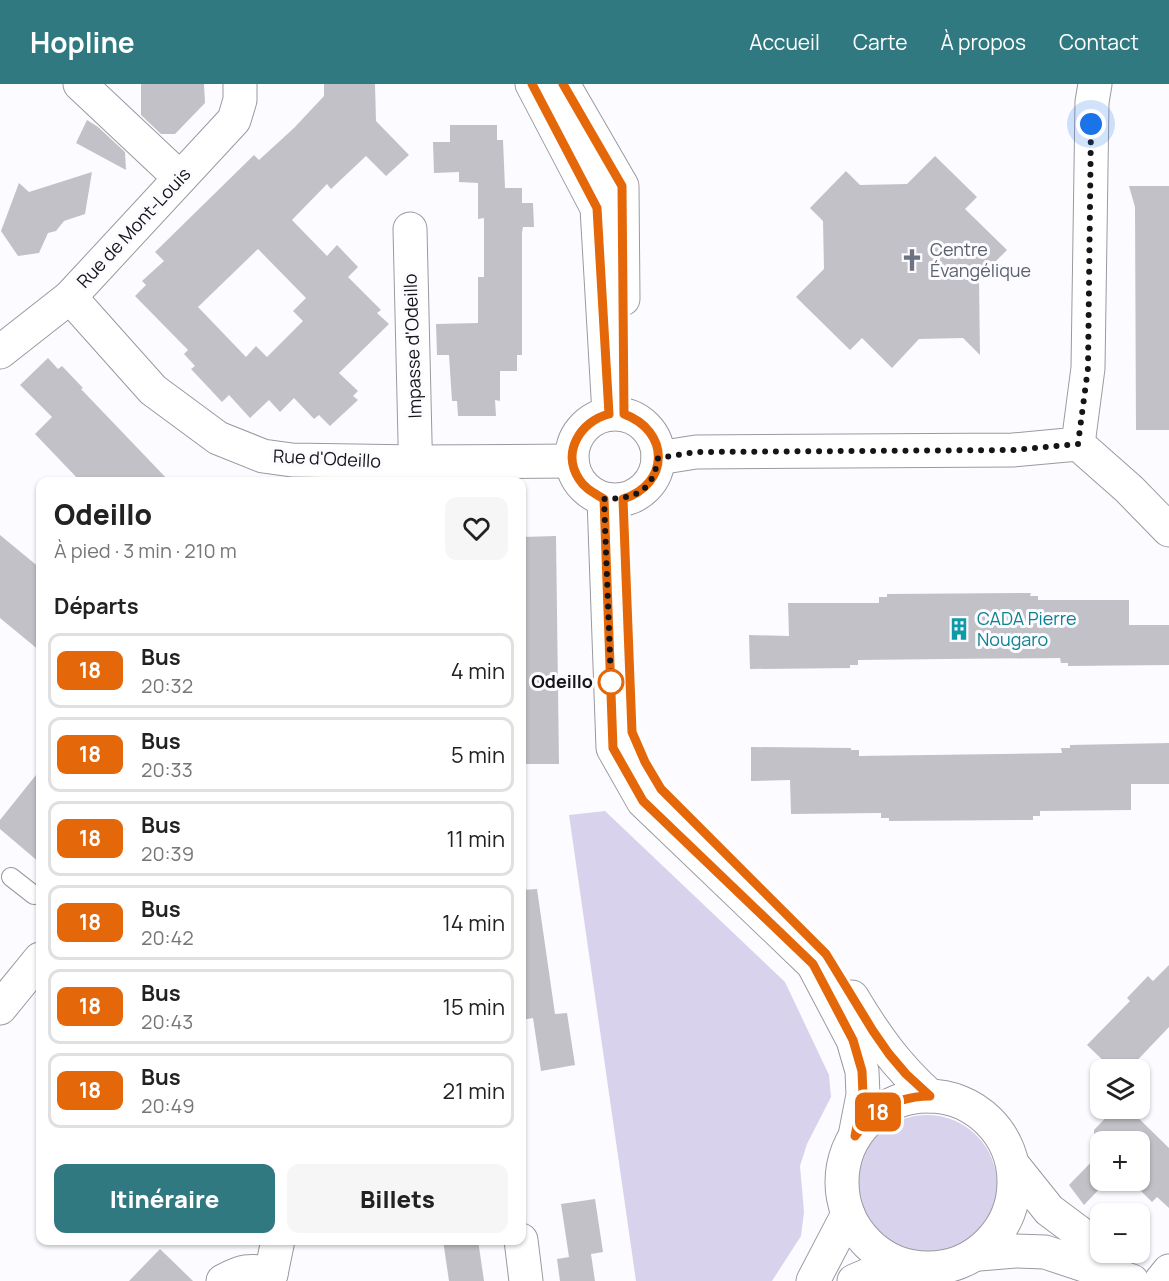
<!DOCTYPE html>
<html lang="fr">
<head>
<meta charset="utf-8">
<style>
	:root { --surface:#fff; --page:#f6f6f6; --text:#222; --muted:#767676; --line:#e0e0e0; --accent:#307980 }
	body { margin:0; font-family:Manrope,sans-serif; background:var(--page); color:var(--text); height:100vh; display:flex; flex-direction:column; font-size:22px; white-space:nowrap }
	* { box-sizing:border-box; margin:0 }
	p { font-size:20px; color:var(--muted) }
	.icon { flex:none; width:33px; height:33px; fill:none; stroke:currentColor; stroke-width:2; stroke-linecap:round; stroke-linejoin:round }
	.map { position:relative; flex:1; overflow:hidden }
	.drawer { position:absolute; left:36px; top:393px; width:490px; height:768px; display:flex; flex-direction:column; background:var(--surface); border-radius:12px; box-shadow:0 2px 4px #0004 }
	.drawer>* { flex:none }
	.badge { padding:0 12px; border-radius:9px; font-size:21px; line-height:39px }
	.fabs { position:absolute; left:1090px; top:975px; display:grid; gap:12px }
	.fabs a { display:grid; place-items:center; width:60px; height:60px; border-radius:12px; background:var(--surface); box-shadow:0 2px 4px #0004; font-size:30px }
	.you { position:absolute; width:30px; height:30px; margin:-15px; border:4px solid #fff; border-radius:50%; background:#1a73e8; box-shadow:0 0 0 9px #1a73e833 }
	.map>.badge { position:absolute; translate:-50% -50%; box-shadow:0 0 0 3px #fff }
	h2 { padding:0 18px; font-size:22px; line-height:54px }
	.round { display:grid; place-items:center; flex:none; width:63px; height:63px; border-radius:12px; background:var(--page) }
	.head { display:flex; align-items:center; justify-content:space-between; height:102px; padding:0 18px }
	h1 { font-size:28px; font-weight:800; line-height:45px }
	.primary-button { display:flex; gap:12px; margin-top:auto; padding:12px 18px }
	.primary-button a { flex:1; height:69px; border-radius:12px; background:var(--accent); color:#fff; font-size:24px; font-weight:800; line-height:69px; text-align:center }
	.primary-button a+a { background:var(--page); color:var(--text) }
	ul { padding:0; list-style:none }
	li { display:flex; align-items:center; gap:18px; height:75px; margin:0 12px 9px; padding:0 6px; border:3px solid var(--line); border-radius:12px }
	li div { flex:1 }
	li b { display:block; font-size:22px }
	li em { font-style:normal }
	li .badge { min-width:66px; font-weight:700; text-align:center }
	header { display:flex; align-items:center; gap:36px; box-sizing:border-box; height:84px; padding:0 30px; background:var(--accent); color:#fff }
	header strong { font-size:28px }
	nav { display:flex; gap:33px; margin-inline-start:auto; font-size:21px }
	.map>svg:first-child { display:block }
	.green { fill:#d9d2ed }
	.building { fill:#c2c1c7; fill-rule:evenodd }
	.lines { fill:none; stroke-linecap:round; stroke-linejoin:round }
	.service-casing { stroke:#9b99a0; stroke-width:20 }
	.minor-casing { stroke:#9b99a0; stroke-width:35 }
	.tertiary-casing { stroke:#9b99a0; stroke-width:35 }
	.service { stroke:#fff; stroke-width:18 }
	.minor { stroke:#fff; stroke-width:33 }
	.tertiary { stroke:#fff; stroke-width:33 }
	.line-casing { stroke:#fff; stroke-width:14 }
	.line { stroke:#e46809; stroke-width:9 }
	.walk { stroke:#151417; stroke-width:6; stroke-dasharray:0 10.8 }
	.stop-dot { fill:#fff; stroke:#e46809; stroke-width:3 }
	.labels { text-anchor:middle; stroke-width:6; stroke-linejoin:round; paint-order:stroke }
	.street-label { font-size:18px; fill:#151417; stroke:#fcfbff }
	.worship-label { font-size:18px; fill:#5b616d; stroke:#fcfbff; text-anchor:start }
	.culture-label { font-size:18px; fill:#0d838f; stroke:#fcfbff; text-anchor:start }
	.stop-label { font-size:18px; font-weight:bold; fill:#151417; stroke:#fcfbff; text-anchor:end }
</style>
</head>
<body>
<header>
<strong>Hopline</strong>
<nav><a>Accueil</a><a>Carte</a><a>À propos</a><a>Contact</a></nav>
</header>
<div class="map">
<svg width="1169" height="1197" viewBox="0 0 1169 1197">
	<rect width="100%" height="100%" fill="#fcfbff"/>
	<g class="green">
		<path d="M 605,727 L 785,898 L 829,991 L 831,1013 L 807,1060 L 800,1082 L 804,1128 L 801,1152 L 772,1197 L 636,1197 L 569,731 Z"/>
		<circle cx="927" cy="1101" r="70"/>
	</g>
	<g class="building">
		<path d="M 141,0 L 204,0 L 205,19 L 175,50 L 161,50 L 141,31 Z"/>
		<path d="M 324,0 L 375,0 L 376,37 L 409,71 L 386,92 L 366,72 L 331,105 L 327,100 L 292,136 L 327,172 L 337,161 L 358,183 L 348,193 L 381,226 L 377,229 L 389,240 L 339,289 L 358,307 L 353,312 L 358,316 L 330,342 L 319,331 L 314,335 L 294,314 L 280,328 L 269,316 L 250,334 L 229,311 L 222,318 L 191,285 L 195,282 L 184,270 L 188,266 L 135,212 L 146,201 L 142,197 L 164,177 L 155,168 L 254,71 L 259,76 L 294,44 L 324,12 ZM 258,165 L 306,214 L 293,227 L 303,237 L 267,273 L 256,262 L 246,273 L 198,223 Z"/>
		<path d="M 87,36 L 98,43 L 125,68 L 126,86 L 76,59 Z"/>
		<path d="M 450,41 L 497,41 L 497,56 L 503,56 L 505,104 L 522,104 L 522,119 L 533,119 L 534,143 L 523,143 L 522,149 L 522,271 L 517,271 L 517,287 L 500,287 L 500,317 L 495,316 L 496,332 L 458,332 L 457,317 L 452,317 L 449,271 L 437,271 L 436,240 L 478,239 L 478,193 L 484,193 L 484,134 L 478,135 L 478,99 L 459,98 L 459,88 L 434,89 L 433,58 L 450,58 Z"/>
		<path d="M 935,72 L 977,113 L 965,125 L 1007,166 L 979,194 L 980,271 L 963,254 L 919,255 L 892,284 L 862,254 L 850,266 L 796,213 L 824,185 L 823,137 L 810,124 L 846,87 L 860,101 L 907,100 Z"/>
		<path d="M 92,88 L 85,130 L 64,137 L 56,147 L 48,149 L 39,169 L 18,172 L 1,147 L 19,99 L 29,108 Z"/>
		<path d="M 1129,102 L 1169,102 L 1169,346 L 1136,346 L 1135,123 Z"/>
		<path d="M 48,274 L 58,285 L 62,282 L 83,304 L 81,305 L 170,398 L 81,398 L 35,350 L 52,333 L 20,301 Z"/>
		<path d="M 0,451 L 40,484 L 40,567 L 0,534 Z"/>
		<path d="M 556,452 L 559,680 L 522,680 L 522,453 Z"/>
		<path d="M 1031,509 L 1030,512 L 1038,512 L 1038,516 L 1129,516 L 1129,541 L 1169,541 L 1169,581 L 1068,582 L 1068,579 L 1061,579 L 1060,574 L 946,575 L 858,576 L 858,581 L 850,581 L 850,584 L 750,585 L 749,551 L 789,552 L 788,519 L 879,519 L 879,513 L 887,513 L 887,510 Z"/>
		<path d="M 1169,659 L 1169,700 L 1131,700 L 1131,726 L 1040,727 L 1040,732 L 1033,732 L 1033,736 L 889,737 L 889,734 L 881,734 L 881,729 L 791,730 L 790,696 L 751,697 L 751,663 L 851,664 L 851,666 L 859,666 L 859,672 L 1062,669 L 1061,664 L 1070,664 L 1070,661 Z"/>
		<path d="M 40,686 L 40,779 L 0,745 L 0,736 Z"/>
		<path d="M 537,805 L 555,930 L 567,929 L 575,981 L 541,987 L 533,934 L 522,936 L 522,806 Z"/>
		<path d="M 1169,881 L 1169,943 L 1128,986 L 1113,986 L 1087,961 L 1130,917 L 1127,914 L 1148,892 L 1153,897 Z"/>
		<path d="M 1115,1024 L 1128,1024 L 1169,1064 L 1169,1124 L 1157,1113 L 1152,1118 L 1140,1106 L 1140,1058 L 1101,1058 L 1101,1063 L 1094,1056 L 1094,1046 Z"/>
		<path d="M 1101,1068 L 1101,1096 L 1108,1096 L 1084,1121 L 1069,1101 Z"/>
		<path d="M 595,1115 L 603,1168 L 591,1170 L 595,1197 L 560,1197 L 557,1175 L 569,1173 L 561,1120 Z"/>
		<path d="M 443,1156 L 478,1156 L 484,1197 L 449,1197 Z"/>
		<path d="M 160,1165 L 193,1197 L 129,1197 Z"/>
	</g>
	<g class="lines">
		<g class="service-casing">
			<path id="service" d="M 11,793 L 34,811"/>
		</g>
		<g class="minor-casing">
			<g id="minor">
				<path d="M 80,0 L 180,94"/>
				<path d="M 410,145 L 416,398"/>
				<path d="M 70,213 L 153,306 L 218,354 L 263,372 L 292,376 L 417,378 L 572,377"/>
				<path d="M 0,268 L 70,213 L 234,36 L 240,16 L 240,0"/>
				<path d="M 1078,360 L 1129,405 L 1169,446"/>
				<path d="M 658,374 L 696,368 L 1013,366 L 1078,360 L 1088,284 L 1092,18 L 1095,0"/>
				<path d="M 0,924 L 40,875"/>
				<path d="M 521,1156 L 526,1197"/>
				<path d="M 271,1190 L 278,1156"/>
				<path d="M 223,1197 C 242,1187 250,1185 271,1190"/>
				<path d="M 1161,1197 L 1169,1187"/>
			</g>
		</g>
		<g class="tertiary-casing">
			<g id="tertiary">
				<path d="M 532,0 L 597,124 L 609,330"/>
				<path d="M 563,0 L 622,102 L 623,215"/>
				<circle cx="615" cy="373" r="43"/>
				<path d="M 604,415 L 613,664 L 643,717 L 813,880 L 853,956 L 862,987 L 863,1011 L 855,1052"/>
				<path d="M 852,913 C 876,953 896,981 930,1012"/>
				<circle cx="928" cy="1098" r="86"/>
				<path d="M 1013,1081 L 1049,1126 L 1101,1165"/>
				<path d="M 979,1170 L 1015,1167 L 1045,1168 L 1132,1197"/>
				<path d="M 813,1197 L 848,1130"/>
				<path d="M 854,1197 L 868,1191 L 906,1182"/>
			</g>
		</g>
		<use href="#service" class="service"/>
		<use href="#minor" class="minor"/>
		<use href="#tertiary" class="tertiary"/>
	</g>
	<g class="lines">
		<g class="line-casing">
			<path id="line" d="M 532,0 L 597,124 L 609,330 C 581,337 561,368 579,395 C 585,405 594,409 604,415 L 613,664 L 643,717 L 813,880 L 853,956 L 862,987 L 863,1011 L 855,1052 C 861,1045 867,1035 874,1030 C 889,1018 911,1012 930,1012 L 906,990 L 889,970 L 873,947 L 826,870 L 661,705 L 645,678 L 632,648 L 623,415 C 670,400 670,347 624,330 L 622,102 L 563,0"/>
		</g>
		<use href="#line" class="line"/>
		<path class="walk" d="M 611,598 L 604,415 C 636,415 653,407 658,374 L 696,368 L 1013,366 L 1078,360 L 1088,284 L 1091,40"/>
	</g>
	<defs>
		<g id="church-bare" transform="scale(1.8)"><path d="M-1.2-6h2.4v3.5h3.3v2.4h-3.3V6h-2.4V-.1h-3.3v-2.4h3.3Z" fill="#6b7280" stroke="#fcfbff" stroke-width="2.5" paint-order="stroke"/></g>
		<g id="building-bare" transform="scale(1.8)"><path d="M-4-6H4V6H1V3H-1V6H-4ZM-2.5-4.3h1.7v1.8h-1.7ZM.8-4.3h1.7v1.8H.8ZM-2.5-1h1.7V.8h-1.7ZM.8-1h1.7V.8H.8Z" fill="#0f9aa8" stroke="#fcfbff" stroke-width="2.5" paint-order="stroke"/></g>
	</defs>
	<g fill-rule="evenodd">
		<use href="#church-bare" x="912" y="176"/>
		<use href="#building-bare" x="959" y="545"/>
	</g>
	<circle class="stop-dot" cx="611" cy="598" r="12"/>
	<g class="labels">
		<g class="street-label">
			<text transform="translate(134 144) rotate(-47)" y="6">Rue de Mont-Louis</text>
			<text transform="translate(413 262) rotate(-92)" y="6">Impasse d'Odeillo</text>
			<text transform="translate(327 375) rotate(3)" y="6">Rue d'Odeillo</text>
		</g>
		<g class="worship-label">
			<text x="930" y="172">Centre<tspan x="930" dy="21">Évangélique</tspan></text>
		</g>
		<g class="culture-label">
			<text x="977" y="541">CADA Pierre<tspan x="977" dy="21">Nougaro</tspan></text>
		</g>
		<g class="stop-label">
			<text x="593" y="604">Odeillo</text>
		</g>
	</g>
</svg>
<div class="fabs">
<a><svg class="icon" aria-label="layers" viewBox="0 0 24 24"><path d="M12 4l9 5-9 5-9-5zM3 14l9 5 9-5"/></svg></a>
<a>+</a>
<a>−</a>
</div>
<div class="you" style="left:1091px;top:40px"></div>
<b class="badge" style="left:878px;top:1028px;background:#e46809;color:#fff">18</b>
<section class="drawer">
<div class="head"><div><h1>Odeillo</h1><p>À pied · 3 min · 210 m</p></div><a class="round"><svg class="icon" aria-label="heart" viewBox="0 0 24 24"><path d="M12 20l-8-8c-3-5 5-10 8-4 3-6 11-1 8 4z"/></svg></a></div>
<h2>Départs</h2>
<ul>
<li><span class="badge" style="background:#e46809;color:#fff">18</span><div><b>Bus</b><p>20:32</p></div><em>4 min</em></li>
<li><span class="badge" style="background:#e46809;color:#fff">18</span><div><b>Bus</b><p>20:33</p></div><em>5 min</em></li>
<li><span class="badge" style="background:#e46809;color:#fff">18</span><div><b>Bus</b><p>20:39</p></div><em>11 min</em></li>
<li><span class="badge" style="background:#e46809;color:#fff">18</span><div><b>Bus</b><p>20:42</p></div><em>14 min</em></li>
<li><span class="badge" style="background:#e46809;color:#fff">18</span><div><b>Bus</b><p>20:43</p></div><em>15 min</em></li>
<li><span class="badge" style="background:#e46809;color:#fff">18</span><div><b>Bus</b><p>20:49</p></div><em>21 min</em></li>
</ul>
<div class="primary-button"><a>Itinéraire</a><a>Billets</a></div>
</section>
</div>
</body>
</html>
